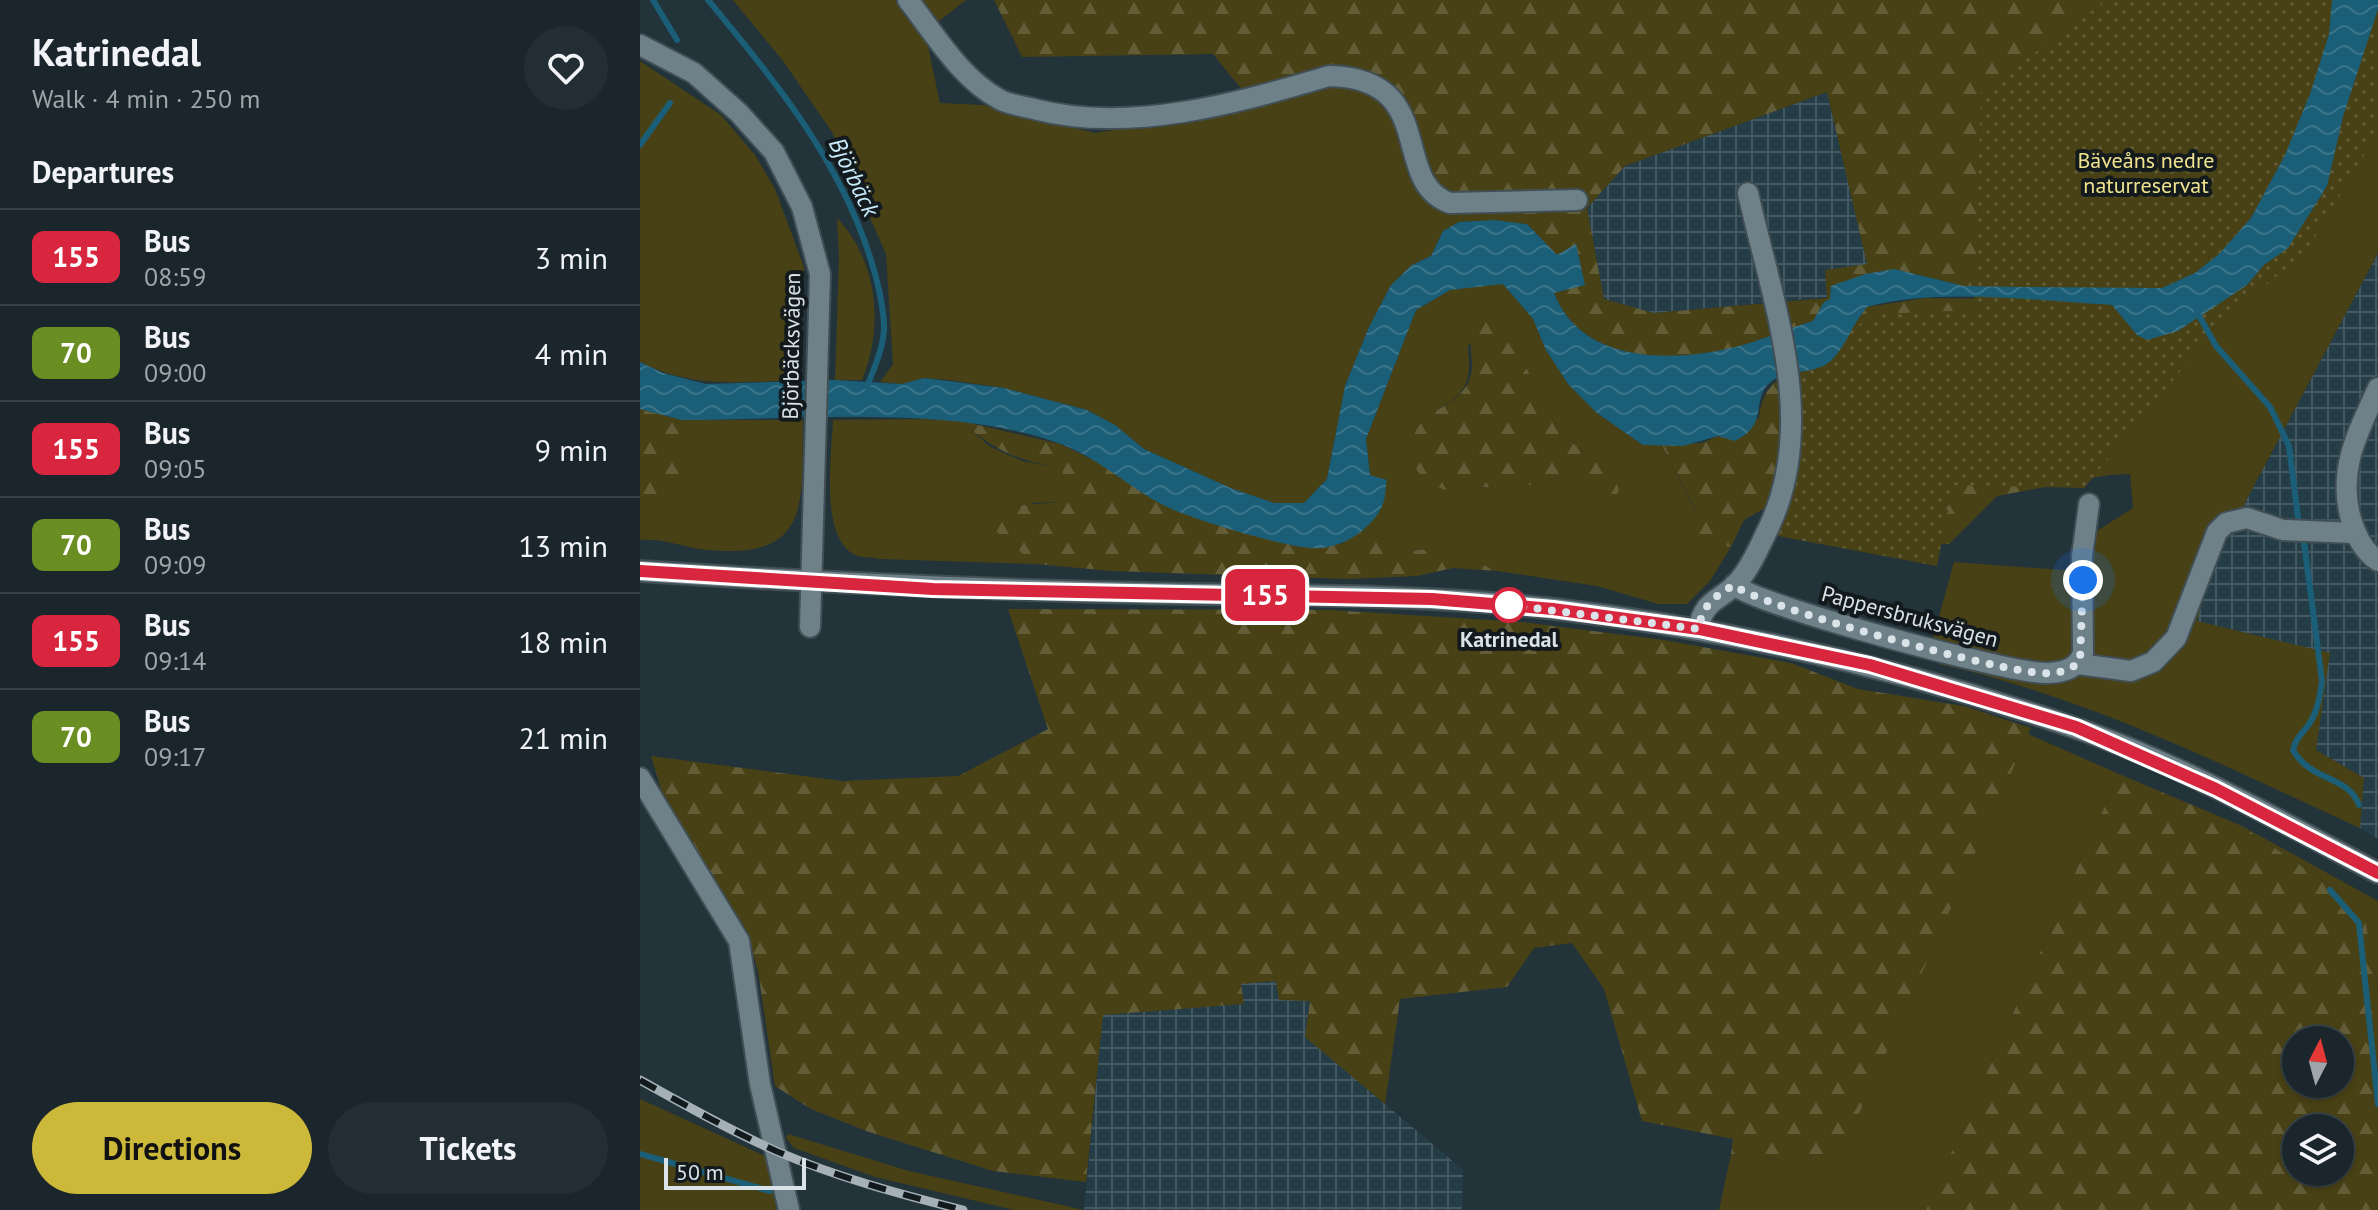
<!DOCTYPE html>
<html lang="en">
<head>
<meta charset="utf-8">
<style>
	:root { --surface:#1a262c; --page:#232e34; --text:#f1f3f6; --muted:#9fa5a9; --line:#384348; --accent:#ccb939 }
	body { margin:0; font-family:"PT Sans",sans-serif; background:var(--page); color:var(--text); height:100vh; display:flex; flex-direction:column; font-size:30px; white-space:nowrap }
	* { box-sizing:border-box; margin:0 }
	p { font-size:26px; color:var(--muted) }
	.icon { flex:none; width:44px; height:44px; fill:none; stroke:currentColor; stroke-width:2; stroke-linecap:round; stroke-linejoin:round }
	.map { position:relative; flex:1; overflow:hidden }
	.details { display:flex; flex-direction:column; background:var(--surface); width:640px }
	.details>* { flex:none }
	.badge { padding:0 16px; border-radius:12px; font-size:28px; line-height:52px }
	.needle { width:52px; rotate:6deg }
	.tools { position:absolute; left:1642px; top:1026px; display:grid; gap:16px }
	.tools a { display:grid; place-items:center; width:72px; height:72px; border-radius:50%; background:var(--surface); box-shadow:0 2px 6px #0004,0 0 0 2px var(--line); font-size:40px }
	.scale { position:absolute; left:24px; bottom:20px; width:142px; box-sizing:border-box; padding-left:8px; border:4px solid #d9e3e8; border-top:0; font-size:22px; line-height:28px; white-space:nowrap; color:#d9e3e8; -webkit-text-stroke:6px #131a1d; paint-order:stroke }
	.you { position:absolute; width:40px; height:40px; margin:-20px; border:6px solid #fff; border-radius:50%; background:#1a73e8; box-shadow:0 0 0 12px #1a73e833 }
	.map>.badge { position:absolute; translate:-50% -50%; box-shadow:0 0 0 4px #fff }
	h2 { padding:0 32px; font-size:30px; line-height:72px }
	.round { display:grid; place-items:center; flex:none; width:84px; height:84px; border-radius:42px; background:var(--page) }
	.headline { display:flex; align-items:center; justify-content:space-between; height:136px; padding:0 32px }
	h1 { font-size:38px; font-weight:600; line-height:60px }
	.action { display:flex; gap:16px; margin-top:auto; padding:16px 32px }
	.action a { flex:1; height:92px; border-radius:48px; background:var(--accent); color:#111; font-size:32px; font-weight:600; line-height:92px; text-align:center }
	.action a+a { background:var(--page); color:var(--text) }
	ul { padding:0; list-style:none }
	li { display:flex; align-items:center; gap:24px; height:96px; padding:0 32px; border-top:2px solid var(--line) }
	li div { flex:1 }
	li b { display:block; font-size:30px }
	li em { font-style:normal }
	li .badge { min-width:88px; font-weight:700; text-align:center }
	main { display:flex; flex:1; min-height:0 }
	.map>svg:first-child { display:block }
	.industrial { fill:url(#industrial-grid) }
	.grass { fill:#484115; fill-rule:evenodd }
	.forest { fill:url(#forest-firs); fill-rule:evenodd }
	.park { fill:url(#park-dots) }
	.water { fill:url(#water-waves) }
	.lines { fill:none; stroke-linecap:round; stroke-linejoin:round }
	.stream { stroke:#1b5e77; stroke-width:6 }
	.minor-casing { stroke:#414f55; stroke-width:24 }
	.minor { stroke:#6e8189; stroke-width:20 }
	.rail-casing { stroke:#a5b1b6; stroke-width:9 }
	.rail { stroke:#131a1d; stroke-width:6; stroke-dasharray:18; stroke-linecap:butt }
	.line-casing { stroke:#fff; stroke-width:18 }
	.line { stroke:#d7263d; stroke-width:12 }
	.walk { stroke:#d9e3e8; stroke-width:8; stroke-dasharray:0 14.4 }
	.stop-dot { fill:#fff; stroke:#d7263d; stroke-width:4 }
	.labels { text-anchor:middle; stroke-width:8; stroke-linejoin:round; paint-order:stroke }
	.park-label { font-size:22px; fill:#efe38e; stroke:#131a1d }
	.street-label { font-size:22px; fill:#d9e3e8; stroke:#131a1d }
	.stop-label { font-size:22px; font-weight:bold; fill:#d9e3e8; stroke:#131a1d }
	.water-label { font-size:24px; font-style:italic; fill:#c7eafa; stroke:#131a1d }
</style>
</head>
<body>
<main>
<section class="details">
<div class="headline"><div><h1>Katrinedal</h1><p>Walk · 4 min · 250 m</p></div><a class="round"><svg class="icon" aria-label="heart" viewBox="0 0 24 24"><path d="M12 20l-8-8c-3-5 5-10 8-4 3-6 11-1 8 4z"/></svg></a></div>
<h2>Departures</h2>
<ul>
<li><span class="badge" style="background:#d7263d;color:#fff">155</span><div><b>Bus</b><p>08:59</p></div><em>3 min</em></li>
<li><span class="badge" style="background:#6b8e23;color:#fff">70</span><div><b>Bus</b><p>09:00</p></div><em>4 min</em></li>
<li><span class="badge" style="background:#d7263d;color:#fff">155</span><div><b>Bus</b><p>09:05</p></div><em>9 min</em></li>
<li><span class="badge" style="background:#6b8e23;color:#fff">70</span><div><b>Bus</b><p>09:09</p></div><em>13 min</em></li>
<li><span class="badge" style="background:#d7263d;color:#fff">155</span><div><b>Bus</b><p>09:14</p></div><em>18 min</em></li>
<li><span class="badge" style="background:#6b8e23;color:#fff">70</span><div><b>Bus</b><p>09:17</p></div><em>21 min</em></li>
</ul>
<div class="action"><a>Directions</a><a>Tickets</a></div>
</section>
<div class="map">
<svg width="1738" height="1210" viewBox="0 0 1738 1210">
	<defs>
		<pattern id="industrial-grid" width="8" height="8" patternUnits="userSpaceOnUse" patternTransform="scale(2)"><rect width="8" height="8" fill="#253d47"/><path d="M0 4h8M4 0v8" fill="none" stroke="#445962"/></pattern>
		<pattern id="forest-firs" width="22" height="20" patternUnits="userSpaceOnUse" patternTransform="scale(2)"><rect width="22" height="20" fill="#484115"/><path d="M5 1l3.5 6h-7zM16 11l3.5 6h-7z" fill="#625c37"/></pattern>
		<pattern id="park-dots" width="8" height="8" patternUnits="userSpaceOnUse" patternTransform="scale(2)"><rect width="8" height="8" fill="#484115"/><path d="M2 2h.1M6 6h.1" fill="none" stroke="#625c37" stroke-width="1.8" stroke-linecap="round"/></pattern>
		<pattern id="water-waves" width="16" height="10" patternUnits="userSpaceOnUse" patternTransform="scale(2)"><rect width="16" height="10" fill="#1b5e77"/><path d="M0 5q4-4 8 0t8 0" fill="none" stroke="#3c758a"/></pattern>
	</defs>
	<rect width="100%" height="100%" fill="#23333a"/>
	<g class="industrial">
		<path d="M 1187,92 L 1227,264 L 1188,297 L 1014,313 L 964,299 L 947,208 L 985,166 Z"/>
		<path d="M 1738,253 L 1738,839 L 1720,828 L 1724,778 L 1676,750 L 1556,622 L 1576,557 Z"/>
		<path d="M 636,981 L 670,1000 L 666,1037 L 823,1170 L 822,1210 L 444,1210 L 463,1015 L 603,1004 L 601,984 Z"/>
	</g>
	<g class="grass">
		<path d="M 93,0 L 326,0 L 285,32 L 300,103 L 343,105 L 455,133 L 569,115 L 681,68 L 730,71 L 759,98 L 813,197 L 835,221 L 819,222 L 803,231 L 791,256 L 772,265 L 751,285 L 729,327 L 705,386 L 687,479 L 664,503 L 634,503 L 593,489 L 504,449 L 475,425 L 447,410 L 364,388 L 309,380 L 284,378 L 262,384 L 240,382 L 253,364 L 246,254 L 192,132 L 143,61 Z"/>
		<path d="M 1738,9 L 1738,253 L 1576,557 L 1557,621 L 1690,653 L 1676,750 L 1724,778 L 1720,828 C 1583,765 1445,696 1298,664 L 1313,659 L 1440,675 L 1450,657 L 1455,532 L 1493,508 L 1490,474 L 1469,475 L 1463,453 Z"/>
		<path d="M 0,61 L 81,115 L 115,155 L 135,189 L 164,267 L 159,380 C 101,382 54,389 0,362 Z"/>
		<path d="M 197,218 C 238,261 244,327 222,380 L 195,380 L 199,257 Z"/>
		<path d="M 849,283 L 863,284 L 893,319 L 906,350 L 928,384 L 957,413 L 1003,445 L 1022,445 L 1055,509 L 1049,541 L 1091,547 L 1070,581 L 1047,604 L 1018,604 L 957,586 L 857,571 L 804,548 L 767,551 L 723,530 L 743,504 L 746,480 L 730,476 L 726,439 L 776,310 L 810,290 ZM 872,340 L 919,432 L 975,477 L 971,500 L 920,477 L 870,490 L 845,487 L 806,490 L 798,409 C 830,391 831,380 828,345 Z"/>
		<path d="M 283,419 L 321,421 L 349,446 L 382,461 L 424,469 L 420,502 L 392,503 L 381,550 L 395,564 L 240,559 C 233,557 221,558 215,555 C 179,537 192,453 193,420 Z"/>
		<path d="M 42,420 L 163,420 C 161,499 174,560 68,550 C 45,548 24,538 0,540 L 0,518 L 16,520 C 46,478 49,471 42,420 Z"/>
		<path d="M 1314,562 L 1436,571 L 1440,636 L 1433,656 C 1392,679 1334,650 1293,638 Z"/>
		<path d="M 1388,734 L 1479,774 L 1286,1210 L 1079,1210 L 1091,1154 L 1148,1161 L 1203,1150 Z"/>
		<path d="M 1602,826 L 1738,901 L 1738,989 L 1723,908 Z"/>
		<path d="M 0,1099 L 125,1156 L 143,1210 L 0,1210 Z"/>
		<path d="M 148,1134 L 269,1171 L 444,1210 L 374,1210 L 235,1177 L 154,1148 L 146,1138 Z"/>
	</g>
	<g class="forest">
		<path d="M 354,0 L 1556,0 L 1379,287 L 1324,286 L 1254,269 L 1184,303 L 1173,321 C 1149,328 1126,338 1103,345 C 1038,364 943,366 914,293 L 936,245 L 917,255 L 887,224 L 835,221 L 789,178 L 759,98 L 730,71 L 681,68 L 608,97 L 573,54 L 382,57 ZM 1187,92 L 1227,264 L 1185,270 L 1187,298 L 1014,313 L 964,299 L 947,208 L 985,166 Z"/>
		<path d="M 1285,298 L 1359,299 L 1463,452 L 1469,475 L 1357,496 L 1309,544 L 1249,545 L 1165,513 L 1130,505 L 1104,520 L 1091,547 L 1049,541 L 1055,508 L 1022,445 L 1062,443 L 1119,418 C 1126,360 1171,380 1202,344 C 1212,333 1217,318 1227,307 Z"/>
		<path d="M 843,320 L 872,340 L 919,432 L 975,477 L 979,491 L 971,500 L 920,477 L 870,490 L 845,487 L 806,490 L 787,483 L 769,460 C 771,451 772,437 777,429 C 790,407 821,405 830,378 C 837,356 821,343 843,320 Z"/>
		<path d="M 0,409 L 42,420 C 49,471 46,478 16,521 L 0,518 Z"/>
		<path d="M 321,421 L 420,444 L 464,465 L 526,506 L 701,544 L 723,530 L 767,551 L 804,548 L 857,571 L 813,568 L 777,576 L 708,579 L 472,571 L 395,564 L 351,527 L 363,507 L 420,502 L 423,469 C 378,460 355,452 321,421 Z"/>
		<path d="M 368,609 L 690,610 L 882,622 L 1024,640 L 1151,663 L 1218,689 L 1324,706 L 1391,728 L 1203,1150 L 1148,1161 L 1091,1154 L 1093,1139 L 1002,1121 L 964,989 L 932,943 L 894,948 L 867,987 L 760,999 L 745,1104 L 665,1037 L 670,1001 L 639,1000 L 636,981 L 601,984 L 604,1004 L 463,1015 L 446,1182 L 353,1171 L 229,1132 L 171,1109 L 135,1086 L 118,971 L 106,930 L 26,805 L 11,756 L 202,781 L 318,776 L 408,729 Z"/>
		<path d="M 1479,774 L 1602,826 L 1723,908 L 1738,989 L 1738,1210 L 1286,1210 ZM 1656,1040 L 1700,1040 L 1700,1084 L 1656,1084 ZM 1656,1128 L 1700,1128 L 1700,1172 L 1656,1172 Z"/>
	</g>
	<path class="park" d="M 1467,0 L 1738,0 L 1738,132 L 1666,252 L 1581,322 L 1444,488 L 1313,485 L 1297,566 L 1138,536 L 1159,455 L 1152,358 L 1240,314 L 1334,310 L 1341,92 Z"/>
	<path class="water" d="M 1692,0 L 1738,0 L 1738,9 L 1703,117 L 1687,186 L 1648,248 L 1624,265 L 1607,285 L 1538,331 L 1507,340 L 1497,335 L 1472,305 C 1397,301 1298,287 1227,307 C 1213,323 1206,346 1192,360 C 1176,375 1149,369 1132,381 C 1109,398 1131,426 1094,441 L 1078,436 L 1043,446 L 1003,445 L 987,434 L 957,413 L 928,384 L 906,350 L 893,319 L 863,284 L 810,290 L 776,310 L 726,439 L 730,475 L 747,480 C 745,487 746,497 743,504 C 732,531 698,551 670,548 C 638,545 554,520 525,506 C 488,487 460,459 421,444 C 313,404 158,420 42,420 L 0,409 L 0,362 L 23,373 L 66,384 L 195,380 L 262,384 L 284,378 L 364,388 L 447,410 L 475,425 L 504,449 L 593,489 L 634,503 L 664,503 L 687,479 L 705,386 L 729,327 L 751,285 L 772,265 L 791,256 L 803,231 L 819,222 L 854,220 L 887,224 L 917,255 L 936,244 L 945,285 L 914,293 C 942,366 1038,363 1103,345 C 1126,338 1149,328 1173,321 L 1184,302 L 1190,299 L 1191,286 L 1225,274 L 1254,269 L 1324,286 L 1379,287 L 1522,288 L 1555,273 L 1579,254 L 1611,218 L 1645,155 L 1670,94 L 1689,34 Z"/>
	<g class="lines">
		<g class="stream">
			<path d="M 13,0 L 37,40"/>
			<path d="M 68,0 C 134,80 198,157 230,257 C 237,279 244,305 244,329 C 243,349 234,368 227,387"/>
			<path d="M 0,145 L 30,103"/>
			<path d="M 1557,312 L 1576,346 L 1630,407 L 1649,446 L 1659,526"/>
			<path d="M 1664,542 L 1682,681 C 1680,697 1677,714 1667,727 C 1660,736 1656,738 1653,750 C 1671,782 1708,775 1719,805"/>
			<path d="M 1690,890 L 1719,923 L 1738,1104"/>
			<path d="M 0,1154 L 130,1191"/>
		</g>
		<g class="minor-casing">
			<g id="minor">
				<path d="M 268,0 C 294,33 321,79 359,99 C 369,105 383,106 394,109 C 489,134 598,103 689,76 C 800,78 749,182 810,203 L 937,200"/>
				<path d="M 0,45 L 54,73 L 99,113 L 134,152 L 162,207 L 180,274 L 170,627"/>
				<path d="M 1738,388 C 1718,432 1697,470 1711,519 C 1716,536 1723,551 1738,561"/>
				<path d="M 0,571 C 168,582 334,589 502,593 C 640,596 778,593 915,609 C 1091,629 1263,669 1430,726 C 1537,762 1639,820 1738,873"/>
				<path d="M 1094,585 C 1116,605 1374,675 1408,673 C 1424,672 1437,669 1443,653 L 1442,556 L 1449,504"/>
				<path d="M 1059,629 C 1062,602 1078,601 1095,585 C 1110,570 1120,545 1129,527 C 1179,421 1132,301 1108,193"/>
				<path d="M 1438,664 L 1491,671 L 1513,662 L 1536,638 L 1577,532 L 1586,523 L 1607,518 L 1643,530 L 1715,533"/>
				<path d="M 0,778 L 99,941 L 120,1084 L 149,1210"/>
			</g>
		</g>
		<use href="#minor" class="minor"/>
		<g class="rail-casing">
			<path id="rail" d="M 0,1080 C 45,1105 89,1130 136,1151 C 196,1177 259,1194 323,1210"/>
		</g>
		<use href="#rail" class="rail"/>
	</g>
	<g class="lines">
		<g class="line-casing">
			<path id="line" d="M 0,571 L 293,589 L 792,599 L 913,609 L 1059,629 L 1230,665 L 1436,727 L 1576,789 L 1738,873"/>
		</g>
		<use href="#line" class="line"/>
		<path class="walk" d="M 869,605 L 1059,629 C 1061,606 1075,596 1094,585 C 1116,606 1363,672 1401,673 C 1416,674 1430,671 1440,661 L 1443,580"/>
	</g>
	<circle class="stop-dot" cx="869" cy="605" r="16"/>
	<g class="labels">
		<g class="park-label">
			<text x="1506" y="168">Bäveåns nedre<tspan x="1506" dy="25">naturreservat</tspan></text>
		</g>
		<g class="street-label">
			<text transform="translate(151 346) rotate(-89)" y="8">Björbäcksvägen</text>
			<text transform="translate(1270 616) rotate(15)" y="8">Pappersbruksvägen</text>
		</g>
		<g class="stop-label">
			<text x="869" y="647">Katrinedal</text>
		</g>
		<g class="water-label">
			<text transform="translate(214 177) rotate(64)" y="8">Björbäck</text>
		</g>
	</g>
</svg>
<div class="tools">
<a><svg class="needle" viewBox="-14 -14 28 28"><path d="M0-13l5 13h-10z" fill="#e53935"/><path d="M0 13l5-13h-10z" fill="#9fa5a9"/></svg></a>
<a><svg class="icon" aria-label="layers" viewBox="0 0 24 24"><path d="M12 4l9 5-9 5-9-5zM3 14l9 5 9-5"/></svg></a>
</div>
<div class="scale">50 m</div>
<div class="you" style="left:1443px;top:580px"></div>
<b class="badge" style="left:625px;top:595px;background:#d7263d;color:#fff">155</b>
</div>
</main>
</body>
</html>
